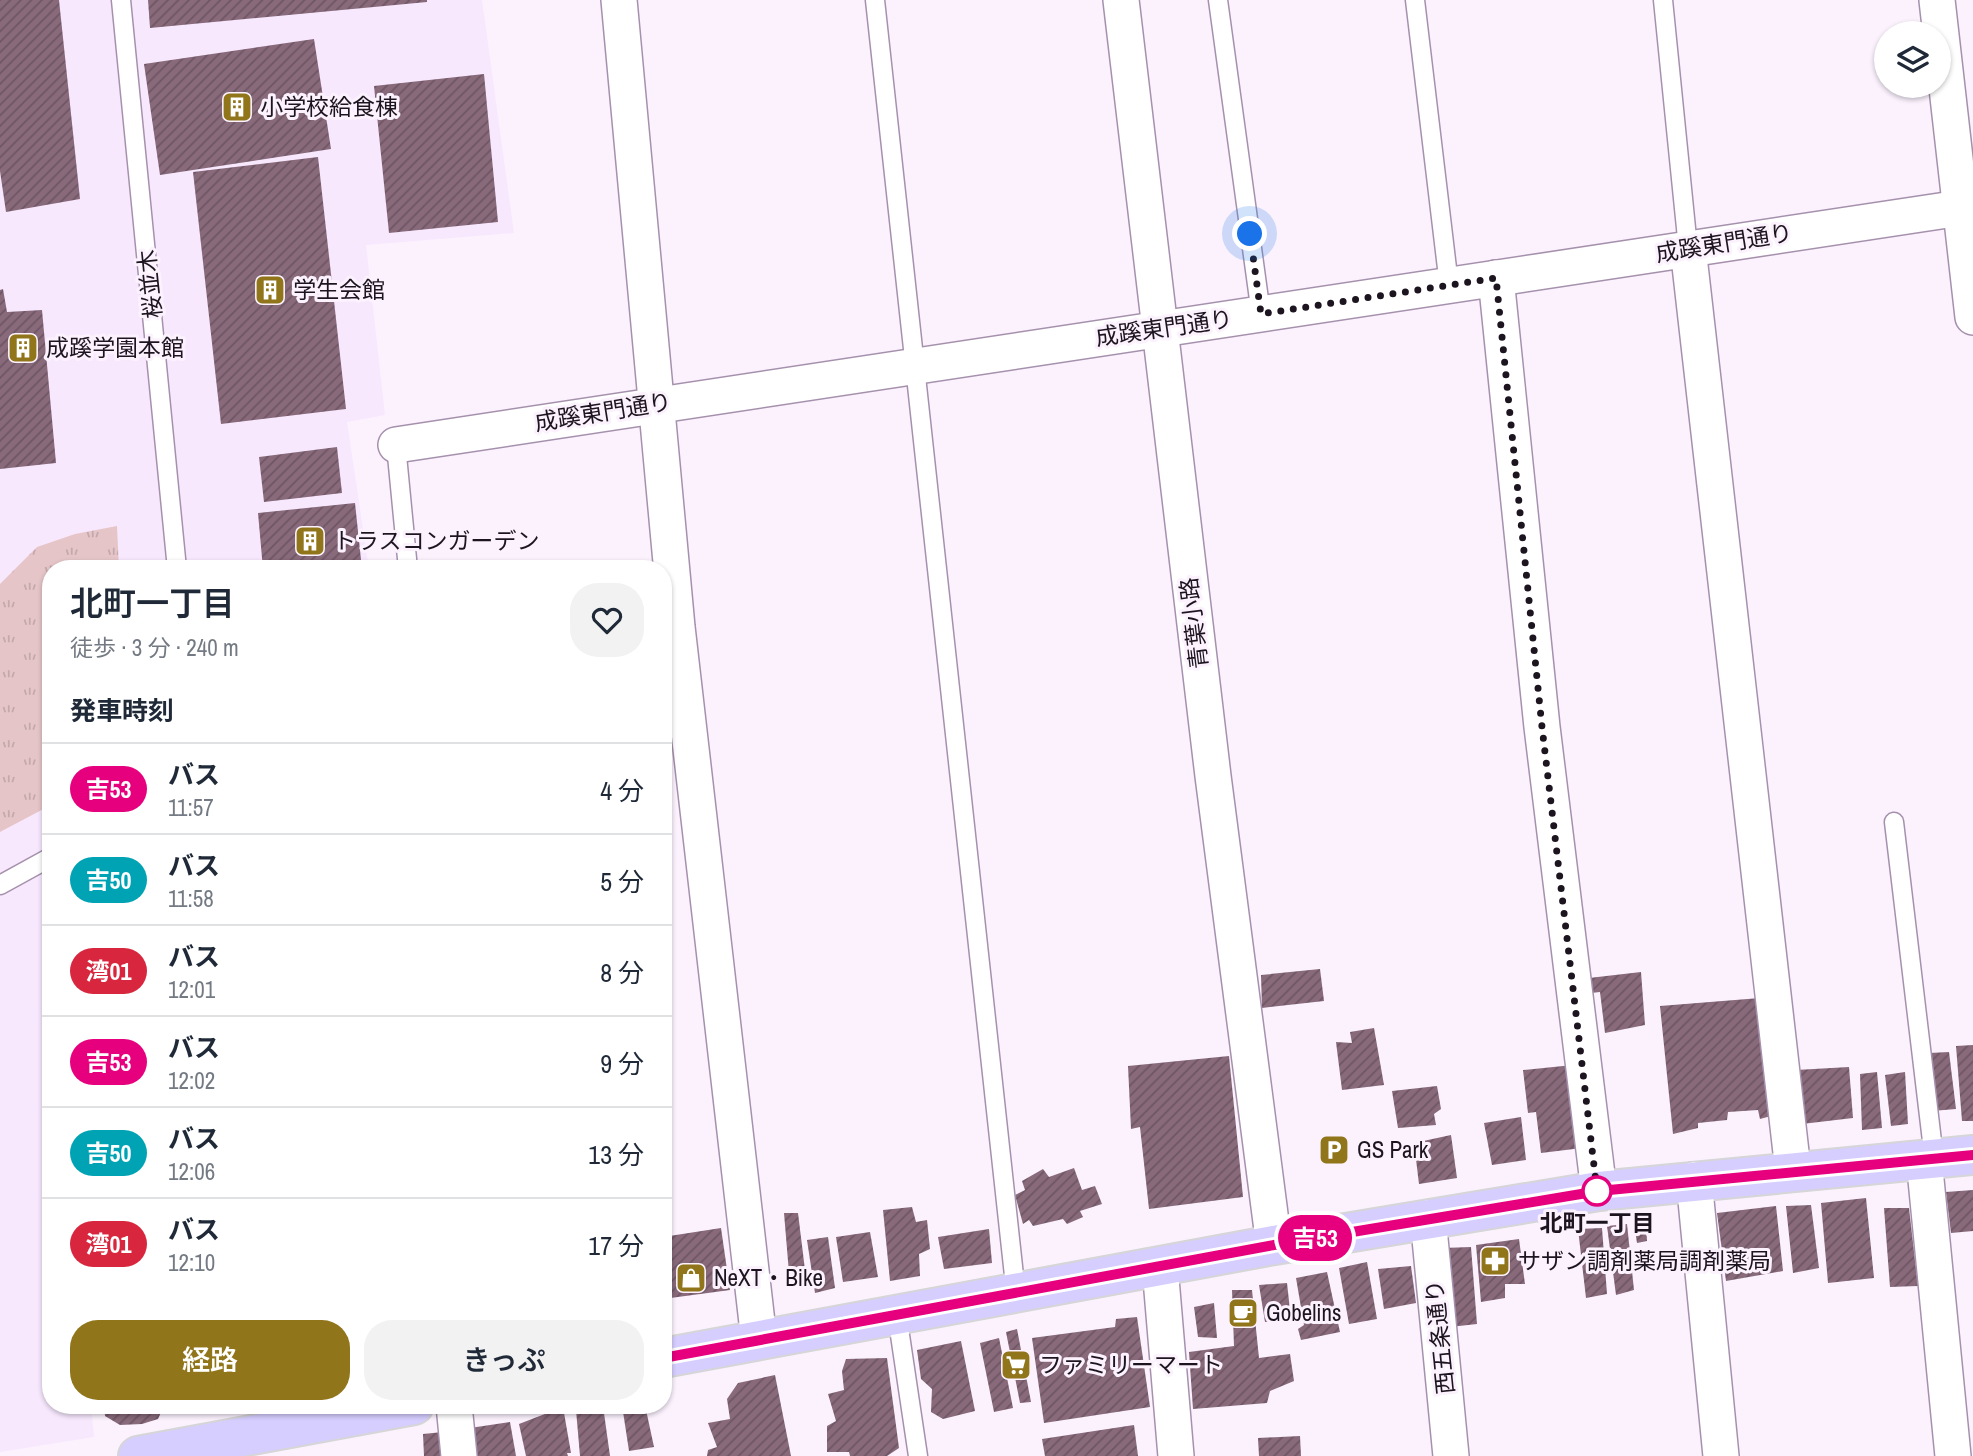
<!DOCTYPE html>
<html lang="ja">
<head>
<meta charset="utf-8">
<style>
	:root { --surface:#fff; --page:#f2f2f3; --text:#1f2937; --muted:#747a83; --line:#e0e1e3; --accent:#91751b }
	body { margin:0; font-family:"Archivo Narrow","Noto Sans JP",sans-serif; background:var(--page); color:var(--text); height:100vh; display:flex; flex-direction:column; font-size:26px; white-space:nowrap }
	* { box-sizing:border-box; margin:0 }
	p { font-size:23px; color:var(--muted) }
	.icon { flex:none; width:38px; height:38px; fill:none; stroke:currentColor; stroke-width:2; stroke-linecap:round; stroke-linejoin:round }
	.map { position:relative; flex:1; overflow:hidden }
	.side { position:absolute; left:42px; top:560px; width:630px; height:854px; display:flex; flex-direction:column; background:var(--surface); border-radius:28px; box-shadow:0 2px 5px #0004 }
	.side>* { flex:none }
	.badge { padding:0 14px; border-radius:23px; font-size:24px; line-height:46px }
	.tools { position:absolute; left:1874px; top:21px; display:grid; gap:14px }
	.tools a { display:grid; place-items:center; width:77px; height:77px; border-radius:50%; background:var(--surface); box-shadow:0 2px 5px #0004; font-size:35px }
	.you { position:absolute; width:35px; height:35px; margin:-18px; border:5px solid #fff; border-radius:50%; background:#1a73e8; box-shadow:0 0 0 10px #1a73e833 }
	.map>.badge { position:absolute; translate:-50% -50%; box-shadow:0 0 0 4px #fff }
	h2 { padding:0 28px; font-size:26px; line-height:63px }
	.round { display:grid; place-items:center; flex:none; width:74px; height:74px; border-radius:28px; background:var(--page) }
	.head { display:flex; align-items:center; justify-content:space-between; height:119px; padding:0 28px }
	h1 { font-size:33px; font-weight:600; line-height:52px }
	.action { display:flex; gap:14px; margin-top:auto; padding:14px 28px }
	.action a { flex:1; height:80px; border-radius:28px; background:var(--accent); color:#fff; font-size:28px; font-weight:600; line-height:80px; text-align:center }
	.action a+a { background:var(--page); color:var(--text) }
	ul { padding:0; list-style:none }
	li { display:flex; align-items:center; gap:21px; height:91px; padding:0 28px; border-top:2px solid var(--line) }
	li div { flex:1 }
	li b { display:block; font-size:26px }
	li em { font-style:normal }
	li .badge { min-width:77px; font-weight:700; text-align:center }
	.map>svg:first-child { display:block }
	.built { fill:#f8e8fe }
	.grass { fill:url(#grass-tufts) }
	.building { fill:url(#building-hatch) }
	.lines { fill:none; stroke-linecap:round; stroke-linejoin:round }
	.service-casing { stroke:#a691ad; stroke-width:21 }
	.minor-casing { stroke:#a691ad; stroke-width:38 }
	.primary-casing { stroke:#d6d5d7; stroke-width:42 }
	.service { stroke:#fff; stroke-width:18 }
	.minor { stroke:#fff; stroke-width:35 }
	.primary { stroke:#d6ceff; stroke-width:38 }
	.line-casing { stroke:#fff; stroke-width:16 }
	.line { stroke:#e6007e; stroke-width:10 }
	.walk { stroke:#1c141f; stroke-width:7; stroke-dasharray:0 12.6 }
	.stop-dot { fill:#fff; stroke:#e6007e; stroke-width:3.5 }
	.labels { text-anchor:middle; stroke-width:6; stroke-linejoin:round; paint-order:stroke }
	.poi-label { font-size:23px; fill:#1c141f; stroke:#fbf2fe; text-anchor:start }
	.street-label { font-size:23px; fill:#1c141f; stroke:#fbf2fe }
	.stop-label { font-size:23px; font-weight:bold; fill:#1c141f; stroke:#fbf2fe }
</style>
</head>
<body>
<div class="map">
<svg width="1973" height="1456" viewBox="0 0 1973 1456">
	<defs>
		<pattern id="grass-tufts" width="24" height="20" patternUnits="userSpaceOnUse" patternTransform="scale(1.75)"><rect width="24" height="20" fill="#e5c5c8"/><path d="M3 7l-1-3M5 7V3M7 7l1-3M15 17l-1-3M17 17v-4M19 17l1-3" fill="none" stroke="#c4a8ab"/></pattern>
		<pattern id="building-hatch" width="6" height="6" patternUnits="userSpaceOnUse" patternTransform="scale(1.75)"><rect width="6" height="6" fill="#886a7b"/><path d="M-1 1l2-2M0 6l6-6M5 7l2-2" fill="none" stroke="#6e5664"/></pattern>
	</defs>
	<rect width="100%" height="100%" fill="#fbf2fe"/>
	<path class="built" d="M 0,0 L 482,0 L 514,233 L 366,245 L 385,415 L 347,422 L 369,569 L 51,569 L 51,1405 L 91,1405 L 94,1437 L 0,1452 Z"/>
	<path class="grass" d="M 117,526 L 119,569 L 51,569 L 51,805 L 0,832 L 0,584 L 37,547 L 75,534 Z"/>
	<g class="building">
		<path d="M 0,0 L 59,0 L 80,199 L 6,212 L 0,171 Z"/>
		<path d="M 148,0 L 427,0 L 427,2 L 150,28 Z"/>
		<path d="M 314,39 L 331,149 L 160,175 L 144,64 Z"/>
		<path d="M 484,74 L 498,222 L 389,233 L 374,86 Z"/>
		<path d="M 318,157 L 346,409 L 221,424 L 193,172 Z"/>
		<path d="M 3,289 L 7,312 L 42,310 L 56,463 L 0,469 L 0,290 Z"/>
		<path d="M 337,447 L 342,493 L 264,502 L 259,457 Z"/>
		<path d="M 355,503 L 362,569 L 263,569 L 258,513 Z"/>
		<path d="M 1320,969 L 1324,1001 L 1262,1008 L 1261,975 Z"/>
		<path d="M 1641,972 L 1645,1025 L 1605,1033 L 1600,992 L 1591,993 L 1589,978 Z"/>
		<path d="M 1760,998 L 1771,1116 L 1760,1119 L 1758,1110 L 1728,1112 L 1727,1120 L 1698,1123 L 1698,1128 L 1673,1134 L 1660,1006 Z"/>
		<path d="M 1374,1028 L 1384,1085 L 1342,1090 L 1336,1042 L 1352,1043 L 1350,1032 Z"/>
		<path d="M 1973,1045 L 1973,1121 L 1962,1121 L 1956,1046 Z"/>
		<path d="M 1949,1052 L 1956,1109 L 1932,1111 L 1929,1053 Z"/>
		<path d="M 1229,1056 L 1243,1197 L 1149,1209 L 1140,1127 L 1131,1129 L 1128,1066 Z"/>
		<path d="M 1573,1065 L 1582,1148 L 1541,1153 L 1536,1112 L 1528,1113 L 1523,1070 Z"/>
		<path d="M 1849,1067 L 1853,1118 L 1802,1124 L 1796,1070 Z"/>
		<path d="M 1877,1072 L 1882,1128 L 1862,1130 L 1860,1074 Z"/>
		<path d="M 1905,1072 L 1908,1124 L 1891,1126 L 1885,1075 Z"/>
		<path d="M 1437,1086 L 1441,1109 L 1434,1114 L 1436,1125 L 1398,1128 L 1392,1091 Z"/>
		<path d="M 1521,1117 L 1526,1160 L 1492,1165 L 1484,1123 Z"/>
		<path d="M 1451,1135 L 1457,1178 L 1419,1184 L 1414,1143 Z"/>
		<path d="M 1074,1168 L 1082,1190 L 1095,1186 L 1102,1204 L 1080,1211 L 1083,1217 L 1067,1224 L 1063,1219 L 1033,1226 L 1029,1220 L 1023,1224 L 1015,1195 L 1025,1190 L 1022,1181 L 1043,1169 L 1049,1177 Z"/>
		<path d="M 1973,1190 L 1973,1231 L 1951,1233 L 1946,1192 Z"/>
		<path d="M 1866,1198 L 1874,1278 L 1828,1283 L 1821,1203 Z"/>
		<path d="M 1811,1205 L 1819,1268 L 1793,1273 L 1786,1206 Z"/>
		<path d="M 1776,1206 L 1783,1271 L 1726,1281 L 1717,1213 Z"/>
		<path d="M 912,1207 L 916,1222 L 927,1220 L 930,1249 L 919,1254 L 920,1276 L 890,1281 L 883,1210 Z"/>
		<path d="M 1884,1208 L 1909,1208 L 1918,1286 L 1890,1287 Z"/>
		<path d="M 784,1213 L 798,1213 L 805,1270 L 789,1273 Z"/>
		<path d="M 1646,1221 L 1647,1241 L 1637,1243 L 1634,1223 Z"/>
		<path d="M 1627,1224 L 1634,1290 L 1616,1295 L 1607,1226 Z"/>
		<path d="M 721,1228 L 730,1290 L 663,1299 L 663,1237 Z"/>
		<path d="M 1602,1228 L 1607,1294 L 1586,1298 L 1578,1229 Z"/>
		<path d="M 989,1229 L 992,1263 L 944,1269 L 938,1237 Z"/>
		<path d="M 870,1232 L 878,1277 L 843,1282 L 836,1237 Z"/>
		<path d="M 828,1237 L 835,1288 L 815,1293 L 807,1240 Z"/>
		<path d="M 1519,1239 L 1525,1284 L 1505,1284 L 1505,1298 L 1481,1302 L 1476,1245 Z"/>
		<path d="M 1471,1247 L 1477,1324 L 1450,1327 L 1443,1248 Z"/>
		<path d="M 1367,1262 L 1377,1319 L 1349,1324 L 1339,1268 Z"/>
		<path d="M 1411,1266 L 1416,1303 L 1384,1309 L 1378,1269 Z"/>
		<path d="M 1327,1272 L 1340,1332 L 1301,1340 L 1298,1329 L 1304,1325 L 1296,1278 Z"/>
		<path d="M 1287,1283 L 1291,1319 L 1265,1322 L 1259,1285 Z"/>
		<path d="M 1232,1290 L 1252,1290 L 1259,1358 L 1290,1354 L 1294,1381 L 1270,1391 L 1267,1403 L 1193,1409 L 1189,1352 L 1234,1346 Z"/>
		<path d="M 1214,1303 L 1217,1338 L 1198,1337 L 1194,1307 Z"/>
		<path d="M 1137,1317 L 1150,1407 L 1044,1423 L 1032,1338 L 1115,1327 L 1116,1319 Z"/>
		<path d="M 1017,1329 L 1031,1402 L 1020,1403 L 1006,1332 Z"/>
		<path d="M 999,1338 L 1013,1408 L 994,1412 L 980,1343 Z"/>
		<path d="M 961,1341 L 975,1411 L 943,1419 L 931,1412 L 932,1389 L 921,1379 L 917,1350 Z"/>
		<path d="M 887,1358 L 899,1448 L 887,1456 L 850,1456 L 849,1452 L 827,1452 L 827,1426 L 836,1421 L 828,1394 L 844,1390 L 842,1371 L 846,1359 Z"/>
		<path d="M 775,1375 L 791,1456 L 707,1456 L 708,1450 L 717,1447 L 708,1423 L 730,1419 L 727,1399 L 738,1383 Z"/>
		<path d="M 104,1405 L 162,1405 L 163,1408 L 158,1419 L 142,1424 L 120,1425 L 105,1416 Z"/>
		<path d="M 192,1405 L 224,1405 L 224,1407 L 192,1410 Z"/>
		<path d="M 622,1405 L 645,1405 L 654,1447 L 629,1451 Z"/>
		<path d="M 603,1406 L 610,1456 L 580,1456 L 576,1410 Z"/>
		<path d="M 563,1407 L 571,1453 L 567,1453 L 568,1456 L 526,1456 L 519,1424 Z"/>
		<path d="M 510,1422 L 516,1456 L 475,1456 L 470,1428 Z"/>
		<path d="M 1134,1425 L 1138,1456 L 1045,1456 L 1042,1439 Z"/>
		<path d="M 443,1432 L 446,1456 L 424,1456 L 423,1434 Z"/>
		<path d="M 1300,1436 L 1301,1456 L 1259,1456 L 1258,1438 Z"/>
	</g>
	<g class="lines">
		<g class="service-casing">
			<g id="service">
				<path d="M 121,0 L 177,569"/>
				<path d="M 875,0 L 1016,1294"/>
				<path d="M 1218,0 L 1261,314"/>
				<path d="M 1415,0 L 1449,285"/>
				<path d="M 1663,0 L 1688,248"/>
				<path d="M 396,445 L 408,569"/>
				<path d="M 1894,822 L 1934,1158"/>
				<path d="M 0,885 L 51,857"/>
				<path d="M 897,1315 L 918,1456"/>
			</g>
		</g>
		<g class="minor-casing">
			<g id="minor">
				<path d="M 619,0 L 677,627 L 759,1340"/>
				<path d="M 1121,0 L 1213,776 L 1274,1245"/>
				<path d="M 1937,0 L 1973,317"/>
				<path d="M 1688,248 L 1793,1170"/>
				<path d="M 1496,278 L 1542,727 L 1599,1191"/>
				<path d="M 396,445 L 1973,206"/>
				<path d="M 1924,1159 L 1953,1456"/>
				<path d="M 1694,1180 L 1721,1456"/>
				<path d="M 1428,1218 L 1451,1456"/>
				<path d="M 1160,1267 L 1176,1456"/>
				<path d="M 454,1405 L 459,1456"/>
			</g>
		</g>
		<g class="primary-casing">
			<g id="primary">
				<path d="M 663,1358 L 1274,1245 L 1599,1191 L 1973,1155"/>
				<path d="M 138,1456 L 414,1405"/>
			</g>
		</g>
		<use href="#service" class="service"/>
		<use href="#minor" class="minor"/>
		<use href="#primary" class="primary"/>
	</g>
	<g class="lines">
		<g class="line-casing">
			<path id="line" d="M 663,1358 L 1274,1245 L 1599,1191 L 1973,1155"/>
		</g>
		<use href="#line" class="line"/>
		<path class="walk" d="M 1250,234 L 1261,314 L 1496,278 L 1542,727 L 1597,1191"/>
	</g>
	<defs>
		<g id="building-square" transform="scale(1.575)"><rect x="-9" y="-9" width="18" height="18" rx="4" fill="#91751b" stroke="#fbf2fe"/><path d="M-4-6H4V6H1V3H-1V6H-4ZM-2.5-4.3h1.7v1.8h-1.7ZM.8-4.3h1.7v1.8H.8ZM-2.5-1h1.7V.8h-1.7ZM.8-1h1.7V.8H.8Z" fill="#fff"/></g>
		<g id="parking-square" transform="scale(1.575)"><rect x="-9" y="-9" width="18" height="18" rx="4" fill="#91751b" stroke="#fbf2fe"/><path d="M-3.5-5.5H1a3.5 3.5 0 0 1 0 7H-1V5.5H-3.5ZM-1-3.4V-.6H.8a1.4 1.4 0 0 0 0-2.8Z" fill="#fff"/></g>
		<g id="pharmacy-square" transform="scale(1.575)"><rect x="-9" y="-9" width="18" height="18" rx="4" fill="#91751b" stroke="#fbf2fe"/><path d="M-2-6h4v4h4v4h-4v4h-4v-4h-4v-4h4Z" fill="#fff"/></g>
		<g id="shop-square" transform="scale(1.575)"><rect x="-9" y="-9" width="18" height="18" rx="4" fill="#91751b" stroke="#fbf2fe"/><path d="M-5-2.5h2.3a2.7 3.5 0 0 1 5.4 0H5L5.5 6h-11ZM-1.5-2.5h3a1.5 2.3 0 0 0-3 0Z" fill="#fff"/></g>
		<g id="cafe-square" transform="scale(1.575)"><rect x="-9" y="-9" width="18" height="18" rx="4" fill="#91751b" stroke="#fbf2fe"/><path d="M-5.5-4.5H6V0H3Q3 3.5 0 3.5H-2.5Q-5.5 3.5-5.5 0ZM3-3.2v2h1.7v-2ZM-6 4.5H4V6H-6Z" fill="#fff"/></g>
		<g id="supermarket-square" transform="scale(1.575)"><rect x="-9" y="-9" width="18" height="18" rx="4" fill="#91751b" stroke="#fbf2fe"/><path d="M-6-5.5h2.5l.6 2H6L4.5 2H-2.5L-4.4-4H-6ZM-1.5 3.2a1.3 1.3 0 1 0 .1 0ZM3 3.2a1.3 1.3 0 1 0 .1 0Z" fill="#fff"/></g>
	</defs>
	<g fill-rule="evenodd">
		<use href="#building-square" x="237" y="107"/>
		<use href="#building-square" x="270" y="290"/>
		<use href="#building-square" x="23" y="348"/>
		<use href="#building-square" x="310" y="541"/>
		<use href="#parking-square" x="1334" y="1150"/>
		<use href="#pharmacy-square" x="1495" y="1261"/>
		<use href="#shop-square" x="691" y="1278"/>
		<use href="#cafe-square" x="1243" y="1313"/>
		<use href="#supermarket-square" x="1016" y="1365"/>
	</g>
	<circle class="stop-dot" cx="1597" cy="1191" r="14"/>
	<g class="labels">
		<g class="poi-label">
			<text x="260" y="115">小学校給食棟</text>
			<text x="293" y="298">学生会館</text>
			<text x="46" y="356">成蹊学園本館</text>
			<text x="333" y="549">トラスコンガーデン</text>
			<text x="1357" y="1158">GS Park</text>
			<text x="1518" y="1269">サザン調剤薬局調剤薬局</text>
			<text x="714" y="1286">NeXT・Bike</text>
			<text x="1266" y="1321">Gobelins</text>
			<text x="1039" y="1373">ファミリーマート</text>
		</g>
		<g class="street-label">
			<text transform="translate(1724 243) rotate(-9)" y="8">成蹊東門通り</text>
			<text transform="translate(150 284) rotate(-96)" y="8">桜並木</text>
			<text transform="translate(1164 328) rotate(-8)" y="8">成蹊東門通り</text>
			<text transform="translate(603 412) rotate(-9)" y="8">成蹊東門通り</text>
			<text transform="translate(1194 623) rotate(-97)" y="8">青葉小路</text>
			<text transform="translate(1440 1337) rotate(-96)" y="8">西五条通り</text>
		</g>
		<g class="stop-label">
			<text x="1597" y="1231">北町一丁目</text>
		</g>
	</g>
</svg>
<div class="tools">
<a><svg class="icon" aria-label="layers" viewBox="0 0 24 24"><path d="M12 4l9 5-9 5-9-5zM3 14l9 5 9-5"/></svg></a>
</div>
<div class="you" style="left:1250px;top:234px"></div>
<b class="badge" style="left:1315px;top:1238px;background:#e6007e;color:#fff">吉53</b>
<section class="side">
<div class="head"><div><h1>北町一丁目</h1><p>徒歩 · 3 分 · 240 m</p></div><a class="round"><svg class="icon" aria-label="heart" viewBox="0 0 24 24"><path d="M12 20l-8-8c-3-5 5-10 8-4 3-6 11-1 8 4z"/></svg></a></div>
<h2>発車時刻</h2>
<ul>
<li><span class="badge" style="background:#e6007e;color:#fff">吉53</span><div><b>バス</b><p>11:57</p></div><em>4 分</em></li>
<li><span class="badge" style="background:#00a3b4;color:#fff">吉50</span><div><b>バス</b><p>11:58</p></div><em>5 分</em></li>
<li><span class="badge" style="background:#d7263d;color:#fff">湾01</span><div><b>バス</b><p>12:01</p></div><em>8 分</em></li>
<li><span class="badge" style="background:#e6007e;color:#fff">吉53</span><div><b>バス</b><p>12:02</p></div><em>9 分</em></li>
<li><span class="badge" style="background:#00a3b4;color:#fff">吉50</span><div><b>バス</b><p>12:06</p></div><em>13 分</em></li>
<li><span class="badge" style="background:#d7263d;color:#fff">湾01</span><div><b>バス</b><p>12:10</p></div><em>17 分</em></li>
</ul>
<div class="action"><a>経路</a><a>きっぷ</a></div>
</section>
</div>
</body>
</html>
